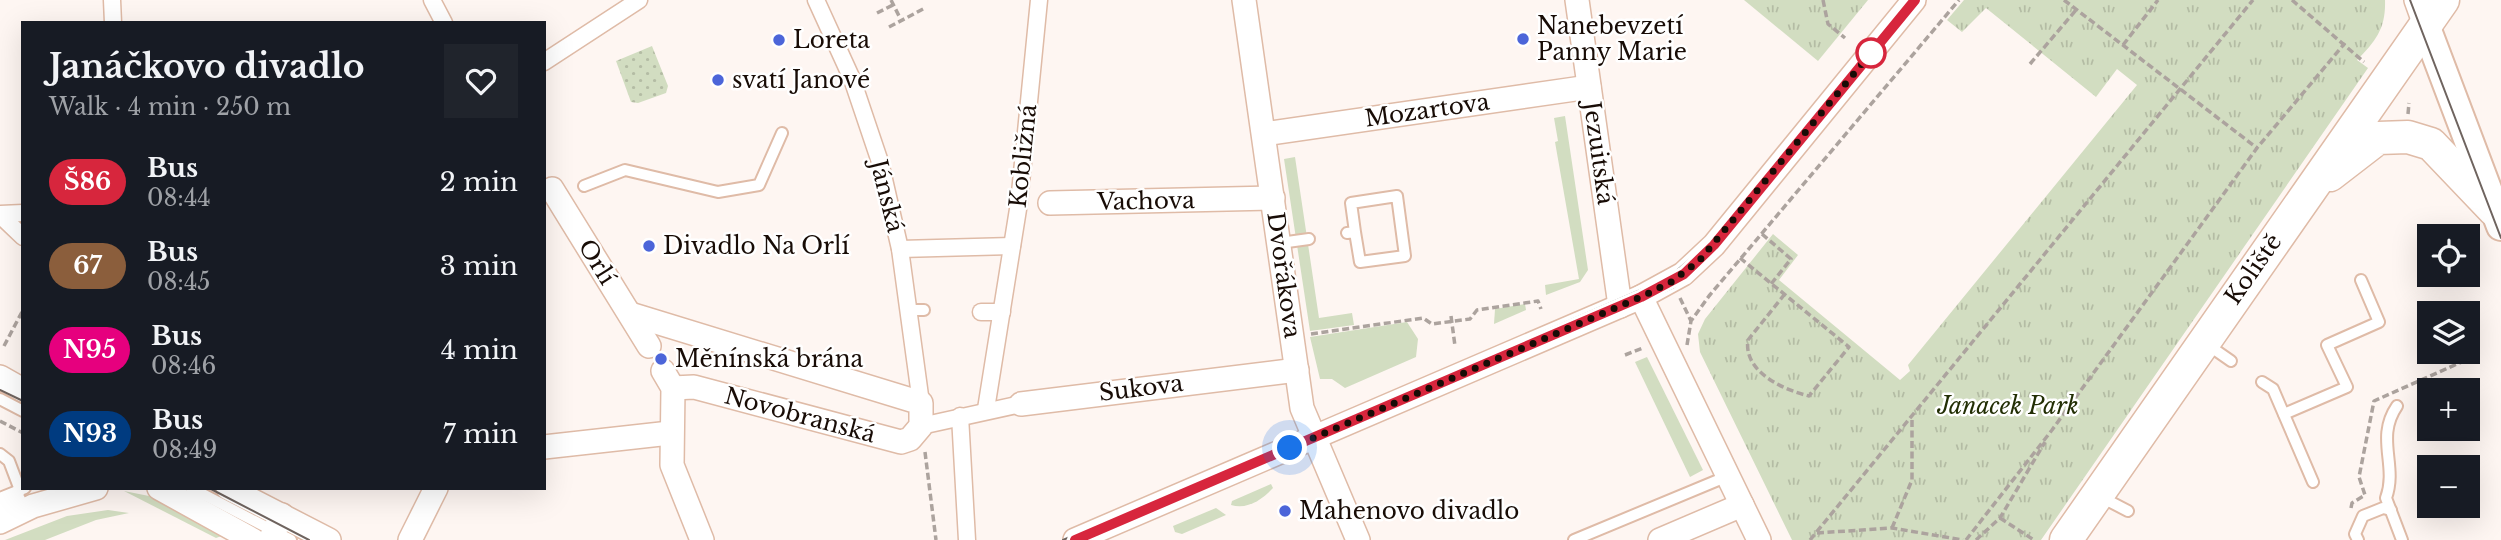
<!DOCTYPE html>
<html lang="en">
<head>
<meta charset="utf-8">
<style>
	:root { --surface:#171b24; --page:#20242c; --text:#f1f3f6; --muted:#9ea1a6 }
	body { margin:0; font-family:"Libre Baskerville",serif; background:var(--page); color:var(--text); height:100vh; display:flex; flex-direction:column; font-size:26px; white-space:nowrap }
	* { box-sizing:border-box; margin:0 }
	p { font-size:23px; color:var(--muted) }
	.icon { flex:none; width:38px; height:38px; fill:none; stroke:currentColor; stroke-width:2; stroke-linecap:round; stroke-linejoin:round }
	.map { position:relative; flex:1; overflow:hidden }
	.sheet { position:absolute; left:21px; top:21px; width:525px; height:469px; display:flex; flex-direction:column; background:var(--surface); border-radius:0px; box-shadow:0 7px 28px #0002 }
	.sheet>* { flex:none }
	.badge { padding:0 14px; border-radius:23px; font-size:24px; line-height:46px }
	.fabs { position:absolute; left:2417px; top:224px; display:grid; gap:14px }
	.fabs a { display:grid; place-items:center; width:63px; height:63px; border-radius:0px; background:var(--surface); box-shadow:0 7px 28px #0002; font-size:35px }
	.you { position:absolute; width:35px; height:35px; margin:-18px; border:5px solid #fff; border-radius:50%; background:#1a73e8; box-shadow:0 0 0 10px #1a73e833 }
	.map>.badge { position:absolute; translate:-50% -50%; box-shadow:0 0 0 4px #fff }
	.round { display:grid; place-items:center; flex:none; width:74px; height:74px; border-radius:0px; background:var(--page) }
	.head { display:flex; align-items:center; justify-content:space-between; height:119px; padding:0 28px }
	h1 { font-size:33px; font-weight:700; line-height:52px }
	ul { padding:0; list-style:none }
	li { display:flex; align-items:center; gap:21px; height:84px; padding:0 28px }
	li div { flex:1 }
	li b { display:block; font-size:26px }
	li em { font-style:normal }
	li .badge { min-width:77px; font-weight:700; text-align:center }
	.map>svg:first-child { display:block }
	.grass { fill:#d2ddc1 }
	.park { fill:url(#park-tufts) }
	.garden { fill:url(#garden-dots) }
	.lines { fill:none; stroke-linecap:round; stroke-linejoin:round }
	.service-casing { stroke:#dfbba7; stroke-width:14 }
	.pedestrian-casing { stroke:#dfbba7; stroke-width:19 }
	.minor-casing { stroke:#dfbba7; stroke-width:26 }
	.tertiary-casing { stroke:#dfbba7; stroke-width:32 }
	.secondary-casing { stroke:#dfbba7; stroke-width:35 }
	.path { stroke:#aca39e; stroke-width:3.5; stroke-dasharray:7 3.5; stroke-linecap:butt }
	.service { stroke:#fff; stroke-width:10 }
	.pedestrian { stroke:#fff; stroke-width:16 }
	.minor { stroke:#fff; stroke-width:23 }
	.tertiary { stroke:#fff; stroke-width:28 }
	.secondary { stroke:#fff; stroke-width:32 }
	.tram { stroke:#6f645f; stroke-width:2 }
	.line-casing { stroke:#fff; stroke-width:16 }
	.line { stroke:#d7263d; stroke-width:10 }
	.walk { stroke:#180c06; stroke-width:7; stroke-dasharray:0 12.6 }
	.poi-dot { fill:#4c65d9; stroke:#fff; stroke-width:2.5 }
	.stop-dot { fill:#fff; stroke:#d7263d; stroke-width:3.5 }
	.labels { text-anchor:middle; stroke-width:5; stroke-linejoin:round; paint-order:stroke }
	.poi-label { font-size:23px; fill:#180c06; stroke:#fff; text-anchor:start }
	.street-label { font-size:23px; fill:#180c06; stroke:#fff }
	.park-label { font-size:23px; font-style:italic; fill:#222e04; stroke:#fff }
</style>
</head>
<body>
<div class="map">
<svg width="2501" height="540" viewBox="0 0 2501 540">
	<defs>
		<pattern id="park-tufts" width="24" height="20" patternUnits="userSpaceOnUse" patternTransform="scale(1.75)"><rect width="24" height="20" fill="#d2ddc1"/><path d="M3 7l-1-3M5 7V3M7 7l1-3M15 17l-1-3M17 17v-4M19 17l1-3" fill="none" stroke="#b4bca4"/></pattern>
		<pattern id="garden-dots" width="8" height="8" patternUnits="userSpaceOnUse" patternTransform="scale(1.75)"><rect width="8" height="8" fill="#d2ddc1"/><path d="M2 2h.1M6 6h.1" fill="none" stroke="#b4bca4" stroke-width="1.8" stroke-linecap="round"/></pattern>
	</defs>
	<rect width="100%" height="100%" fill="#fef6f2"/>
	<g class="grass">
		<path d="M 1565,116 L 1588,270 L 1580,282 L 1546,295 L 1545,285 L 1579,279 L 1555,142 L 1558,141 L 1554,118 Z"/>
		<path d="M 1295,157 L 1319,318 L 1352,313 L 1354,325 L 1310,331 L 1284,159 Z"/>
		<path d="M 1525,304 L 1526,310 L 1494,324 L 1495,309 Z"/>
		<path d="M 1407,322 L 1418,339 L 1416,357 L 1345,388 L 1332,379 L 1320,379 L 1310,337 Z"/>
		<path d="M 1647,357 L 1703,470 L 1690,477 L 1635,362 Z"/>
		<path d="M 1271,484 L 1273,488 C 1262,500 1247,510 1231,505 L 1232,501 Z"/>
		<path d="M 124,491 L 154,497 L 230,533 L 216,538 Z"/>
		<path d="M 1216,508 L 1226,515 L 1182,534 L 1175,532 L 1173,526 Z"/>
		<path d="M 108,510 L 129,513 L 96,520 L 45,540 L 5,540 L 67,516 Z"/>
	</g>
	<g class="park">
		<path d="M 1744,0 L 1868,0 L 1818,61 Z"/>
		<path d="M 1964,0 L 2385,0 C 2386,28 2376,41 2357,60 L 2368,68 L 2041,540 L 1792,540 L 1700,352 L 1698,334 L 1705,319 L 1773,234 L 1798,255 L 1779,280 L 1900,380 L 1910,371 L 1908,365 L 2137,85 L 2117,69 L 2096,97 L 1986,8 L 1962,32 L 1947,20 Z"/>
	</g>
	<path class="garden" d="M 652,46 L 668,86 L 666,93 L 638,103 L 631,102 L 616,61 Z"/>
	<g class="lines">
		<g class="service-casing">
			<g id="service">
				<path d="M 584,186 L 625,170 L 718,192 L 759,185 L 782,133"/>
				<path d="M 1347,233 L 1355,232 L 1360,262 L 1405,256 L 1397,196 L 1351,203 L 1355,232"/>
				<path d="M 1280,243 L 1309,239"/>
				<path d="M 909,310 L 924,310"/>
				<path d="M 2208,345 L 2231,361"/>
				<path d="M 2262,382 L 2273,389 L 2313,482"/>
				<path d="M 0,399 L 23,411"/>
				<path d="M 2397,406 C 2375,438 2398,465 2386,498 L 2402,540"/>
				<path d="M 2284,414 L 2347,387 L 2327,345 L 2379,322 L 2361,280"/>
				<path d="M 0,454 L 9,461 L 20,490 L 11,514"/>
				<path d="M 191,488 L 291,540"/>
				<path d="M 2099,496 L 2128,511"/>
				<path d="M 0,498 L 25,488"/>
				<path d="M 0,508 L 20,499"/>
				<path d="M 1574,540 L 1728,476"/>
				<path d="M 2358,540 L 2355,534 L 2363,516 L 2383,508 L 2391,510"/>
			</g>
		</g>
		<g class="pedestrian-casing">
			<g id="pedestrian">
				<path d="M 112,0 L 113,23"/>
				<path d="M 432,0 L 444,23"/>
				<path d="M 816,0 L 852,79 L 880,162 L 900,249 L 921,403"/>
				<path d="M 544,62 L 639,0"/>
				<path d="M 0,214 L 23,213"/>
				<path d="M 0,215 L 23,237"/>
				<path d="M 900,249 L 1012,246"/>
				<path d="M 981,312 L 1002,312"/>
				<path d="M 986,409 L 1019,203 L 1039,0"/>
				<path d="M 960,416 L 967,540"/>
				<path d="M 921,426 L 1021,404"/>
			</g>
		</g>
		<g class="minor-casing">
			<g id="minor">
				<path d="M 1244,0 L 1302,408 L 1358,540"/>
				<path d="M 1577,0 L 1620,306"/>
				<path d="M 2416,0 L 2425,25"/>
				<path d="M 1264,134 L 1589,87"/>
				<path d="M 552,189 L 649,346"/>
				<path d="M 1050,203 L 1273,198"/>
				<path d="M 1641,297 L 1759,540"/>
				<path d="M 630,314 L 921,403 L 921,426 L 910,439 L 901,442 L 694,387 L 673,388"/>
				<path d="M 663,371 L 673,388 L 672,465 L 702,540"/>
				<path d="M 0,377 L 23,390"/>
				<path d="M 1021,404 L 1297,370"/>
				<path d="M 544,447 L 670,433"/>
				<path d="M 159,488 L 253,540"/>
				<path d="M 228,488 L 329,540"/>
				<path d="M 0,522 L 33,506 L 96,488"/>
				<path d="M 270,540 L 282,515"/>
				<path d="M 410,540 L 436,488"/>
				<path d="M 1075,540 L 1641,297 L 1683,274 L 1714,245 L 1914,0"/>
				<path d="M 1660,540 L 1742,505"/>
			</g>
		</g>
		<g class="tertiary-casing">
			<path id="tertiary" d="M 2425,25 L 2501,226"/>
		</g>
		<g class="secondary-casing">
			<g id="secondary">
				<path d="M 2330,175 L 2378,138 L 2408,137 L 2431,144 L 2494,210"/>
				<path d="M 2066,540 L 2443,0"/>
			</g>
		</g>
		<g class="path">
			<path d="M 891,0 L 900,18"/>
			<path d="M 1823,0 L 1828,24 L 1845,38"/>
			<path d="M 2064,0 L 2257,148"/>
			<path d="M 2292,0 L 2364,62"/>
			<path d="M 877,13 L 893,5"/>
			<path d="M 889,27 L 925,8"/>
			<path d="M 2123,45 L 2158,0"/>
			<path d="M 2030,64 L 2076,10"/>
			<path d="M 2408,114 L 2409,103"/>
			<path d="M 1762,234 L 1791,259 L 1771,284"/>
			<path d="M 1740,258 L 1849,347 L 1809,396 C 1784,390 1743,372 1748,340 L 1784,295"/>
			<path d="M 1680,298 L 1691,321"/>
			<path d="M 1451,316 L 1455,346"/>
			<path d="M 1311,334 L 1423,318 L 1432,324 L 1470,319 L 1477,310 L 1538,301 L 1541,309"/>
			<path d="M 1687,345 L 1691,321 L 1709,296 L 1959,0"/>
			<path d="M 4,346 L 23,310"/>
			<path d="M 1625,355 L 1643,348"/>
			<path d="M 0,421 L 23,433"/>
			<path d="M 925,452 L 936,540"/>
			<path d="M 2351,508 L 2352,503 L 2365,495 L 2359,477 L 2374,401 L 2466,360"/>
			<path d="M 2000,518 L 2034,540"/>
			<path d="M 1892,528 L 1912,480 L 1912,417"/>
			<path d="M 1817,533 L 1892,528 L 1963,540"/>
			<path d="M 1810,540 L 2253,0"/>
			<path d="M 1966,540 L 2052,430 L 2257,148 L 2345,43"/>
			<path d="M 1976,540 L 2000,518 L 2045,442"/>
		</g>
		<use href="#service" class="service"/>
		<use href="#pedestrian" class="pedestrian"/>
		<use href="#minor" class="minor"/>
		<use href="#tertiary" class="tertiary"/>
		<use href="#secondary" class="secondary"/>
		<g class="tram">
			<path d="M 2410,0 L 2501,238"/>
			<path d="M 1458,381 L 1643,302 L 1674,287 L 1698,268"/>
			<path d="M 0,390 L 23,401"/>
			<path d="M 209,488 L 309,540"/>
			<path d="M 1063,540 L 1668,278 L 1710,242 L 1908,0"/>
		</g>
	</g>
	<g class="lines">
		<g class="line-casing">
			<path id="line" d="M 1075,540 L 1641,297 L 1684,274 L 1714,245 L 1915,0"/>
		</g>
		<use href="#line" class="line"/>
		<path class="walk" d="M 1290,448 L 1641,297 L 1671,282 L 1699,261 L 1871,53"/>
	</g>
	<g class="poi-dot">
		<circle cx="1523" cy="39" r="7"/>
		<circle cx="779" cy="40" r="7"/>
		<circle cx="718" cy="80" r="7"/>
		<circle cx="649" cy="246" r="7"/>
		<circle cx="661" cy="359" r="7"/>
		<circle cx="1285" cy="511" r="7"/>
	</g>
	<circle class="stop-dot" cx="1871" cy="53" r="14"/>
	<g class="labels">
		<g class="poi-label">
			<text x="1537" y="34">Nanebevzetí<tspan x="1537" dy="26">Panny Marie</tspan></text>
			<text x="793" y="48">Loreta</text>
			<text x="732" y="88">svatí Janové</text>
			<text x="663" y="254">Divadlo Na Orlí</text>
			<text x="675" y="367">Měnínská brána</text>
			<text x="1299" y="519">Mahenovo divadlo</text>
		</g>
		<g class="street-label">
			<text transform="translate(1427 110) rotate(-8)" y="8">Mozartova</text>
			<text transform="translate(1599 153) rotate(82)" y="8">Jezuitská</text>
			<text transform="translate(1023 156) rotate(-84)" y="8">Kobližná</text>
			<text transform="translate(887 196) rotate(76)" y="8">Jánská</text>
			<text transform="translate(1146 201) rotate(-1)" y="8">Vachova</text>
			<text transform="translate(597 262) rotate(58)" y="8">Orlí</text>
			<text transform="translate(2253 269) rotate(-55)" y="8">Koliště</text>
			<text transform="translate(1284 275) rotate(82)" y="8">Dvořákova</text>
			<text transform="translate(1141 388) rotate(-7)" y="8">Sukova</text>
			<text transform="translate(800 415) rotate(15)" y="8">Novobranská</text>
		</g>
		<g class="park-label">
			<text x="2008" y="414">Janacek Park</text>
		</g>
	</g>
</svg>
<div class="fabs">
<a><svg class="icon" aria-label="locate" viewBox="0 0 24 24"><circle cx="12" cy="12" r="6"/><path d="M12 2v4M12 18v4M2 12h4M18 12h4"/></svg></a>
<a><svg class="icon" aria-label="layers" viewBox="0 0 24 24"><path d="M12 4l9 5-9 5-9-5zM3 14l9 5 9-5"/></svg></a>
<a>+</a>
<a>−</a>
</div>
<div class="you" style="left:1290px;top:448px"></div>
<section class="sheet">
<div class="head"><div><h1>Janáčkovo divadlo</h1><p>Walk · 4 min · 250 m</p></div><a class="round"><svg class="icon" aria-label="heart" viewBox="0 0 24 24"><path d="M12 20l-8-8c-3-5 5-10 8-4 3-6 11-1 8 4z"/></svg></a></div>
<ul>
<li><span class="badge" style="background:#d7263d;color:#fff">Š86</span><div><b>Bus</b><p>08:44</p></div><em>2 min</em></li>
<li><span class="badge" style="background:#8b5e3c;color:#fff">67</span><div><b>Bus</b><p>08:45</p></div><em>3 min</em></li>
<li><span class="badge" style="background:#e6007e;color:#fff">N95</span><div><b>Bus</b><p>08:46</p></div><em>4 min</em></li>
<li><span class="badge" style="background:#003b80;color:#fff">N93</span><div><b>Bus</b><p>08:49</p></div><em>7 min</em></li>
</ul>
</section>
</div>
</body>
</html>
